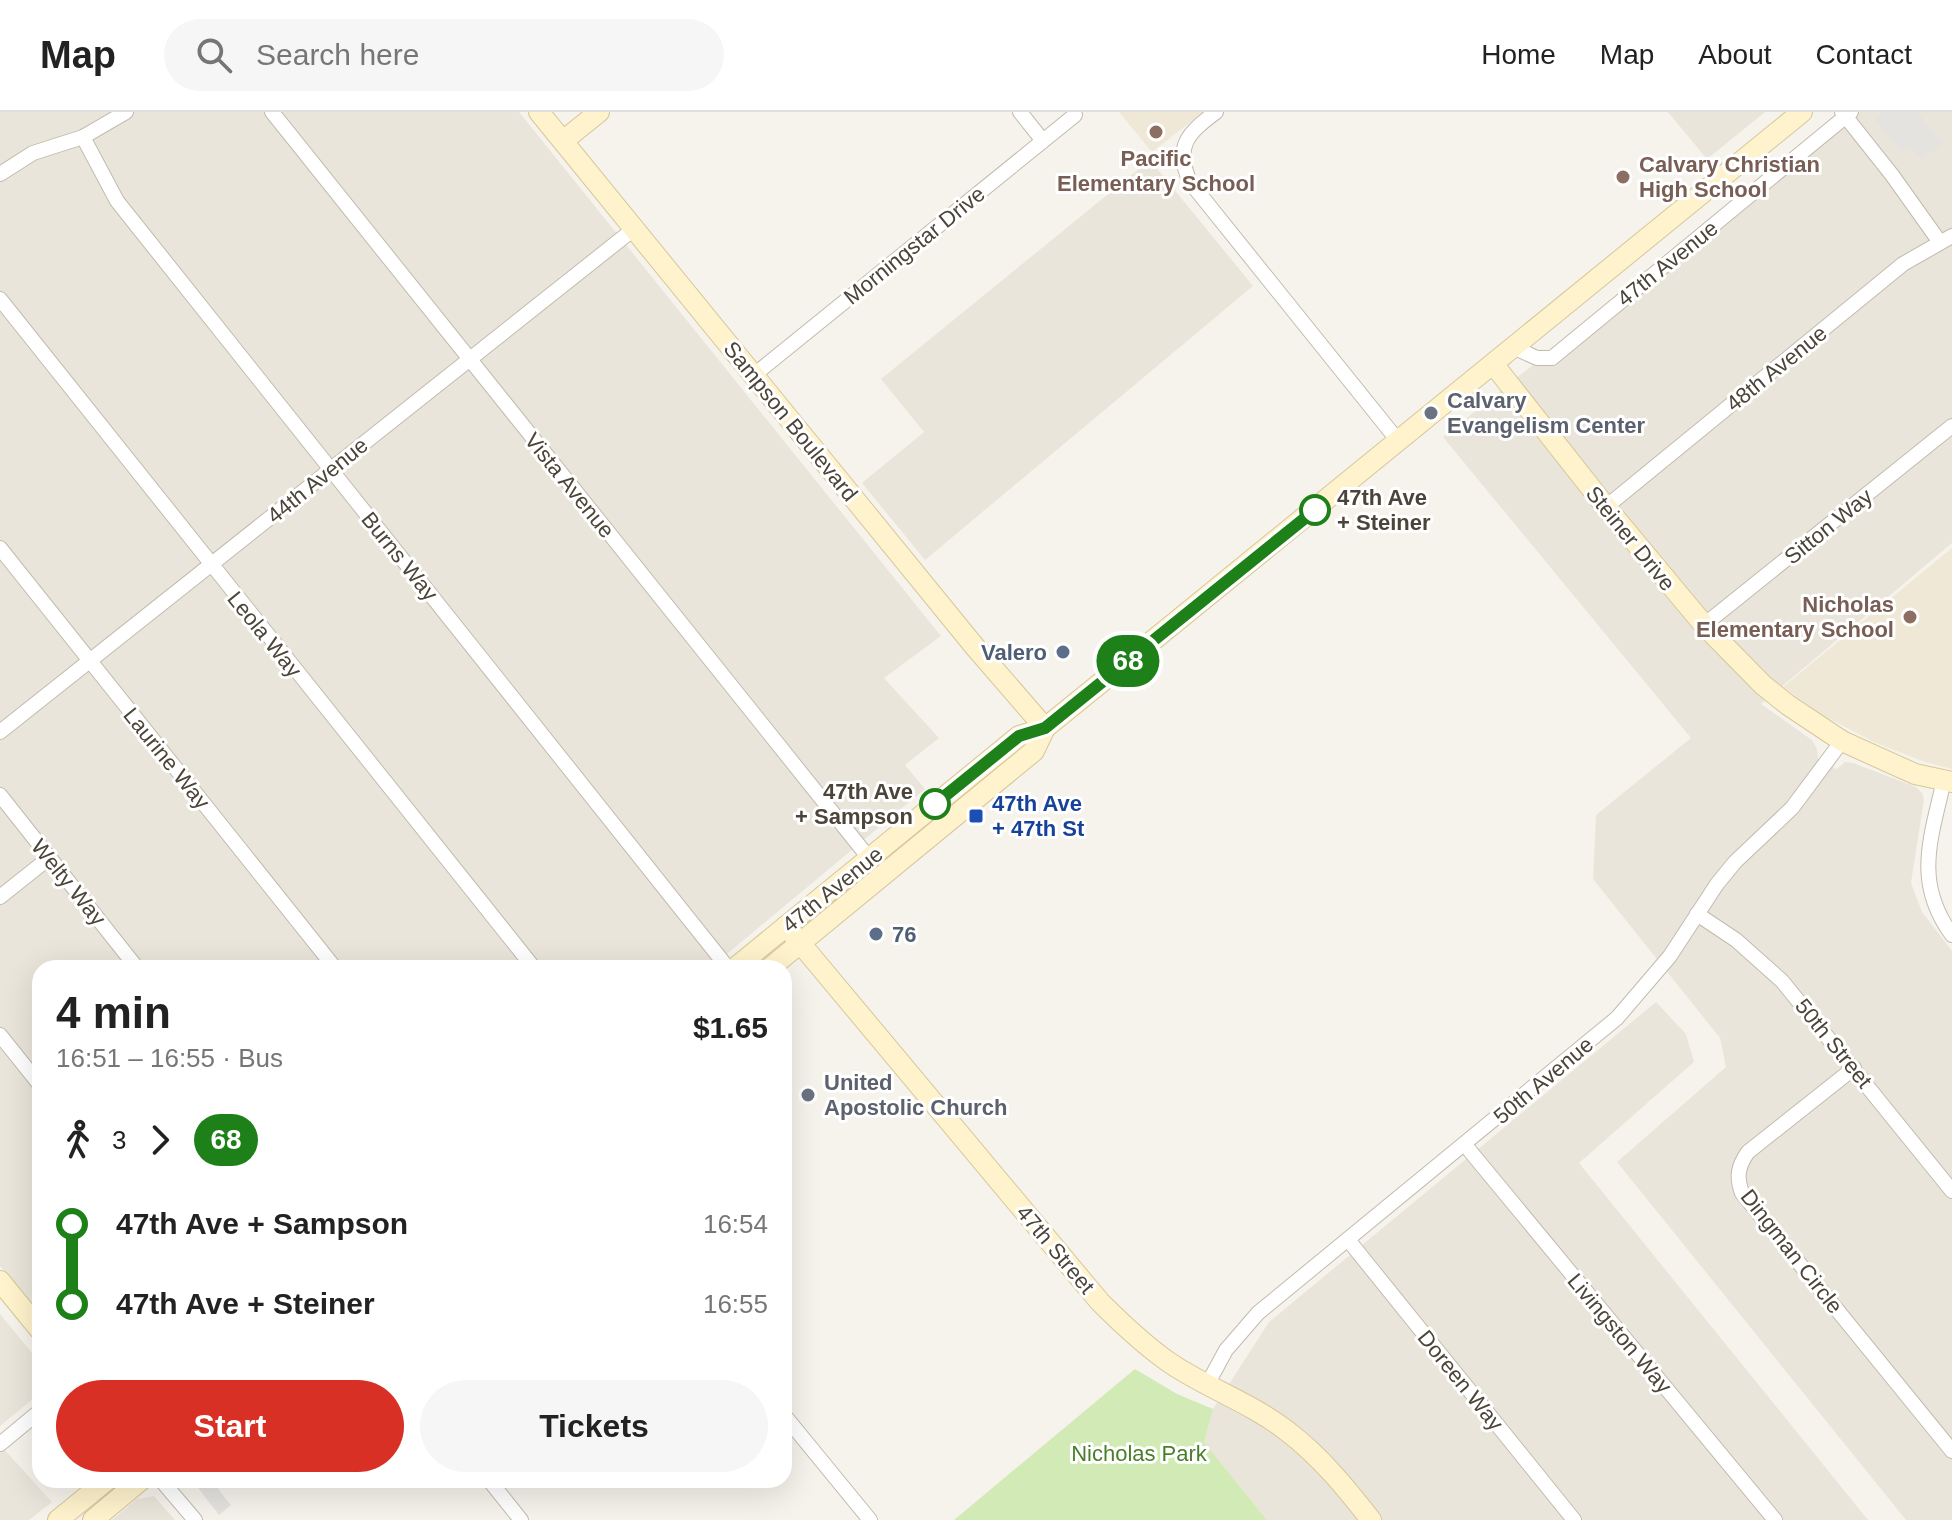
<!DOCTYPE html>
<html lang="en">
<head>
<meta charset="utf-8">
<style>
	:root { --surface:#fff; --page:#f6f6f6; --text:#222; --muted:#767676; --line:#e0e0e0; --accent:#d93025 }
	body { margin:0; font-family:Helvetica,sans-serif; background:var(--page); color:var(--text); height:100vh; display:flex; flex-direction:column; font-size:30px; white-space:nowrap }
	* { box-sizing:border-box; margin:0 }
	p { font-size:26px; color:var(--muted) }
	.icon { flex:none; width:44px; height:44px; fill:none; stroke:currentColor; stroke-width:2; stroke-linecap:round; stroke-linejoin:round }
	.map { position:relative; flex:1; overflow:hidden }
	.side { position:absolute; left:32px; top:848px; width:760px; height:528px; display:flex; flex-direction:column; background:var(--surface); border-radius:24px; box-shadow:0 8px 32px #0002 }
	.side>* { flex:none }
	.badge { padding:0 16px; border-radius:26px; font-size:28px; line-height:52px }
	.map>.badge { position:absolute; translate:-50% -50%; box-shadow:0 0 0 4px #fff }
	.legs { display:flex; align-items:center; gap:12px; height:88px; padding:0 24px; font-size:26px }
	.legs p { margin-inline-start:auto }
	.summary { display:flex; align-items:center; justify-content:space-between; height:136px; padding:0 24px }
	h1 { font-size:44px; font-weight:600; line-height:60px }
	.primary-button { display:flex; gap:16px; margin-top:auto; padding:16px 24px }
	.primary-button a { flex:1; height:92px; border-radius:48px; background:var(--accent); color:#fff; font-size:32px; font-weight:600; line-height:92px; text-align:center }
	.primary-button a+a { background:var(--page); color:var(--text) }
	ul { padding:0 24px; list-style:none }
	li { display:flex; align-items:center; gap:28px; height:80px; font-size:30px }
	li i { display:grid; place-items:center; width:12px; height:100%; margin:0 10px; background:currentColor }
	li i::after { content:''; width:20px; height:20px; margin:-10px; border:6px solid; border-radius:50%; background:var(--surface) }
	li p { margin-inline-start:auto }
	li:first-child i { background:linear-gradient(#0000 50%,currentColor 0) }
	li:last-child i { background:linear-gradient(currentColor 50%,#0000 0) }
	header { display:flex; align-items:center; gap:48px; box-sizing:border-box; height:112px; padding:0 40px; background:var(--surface); border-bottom:2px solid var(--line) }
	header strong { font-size:38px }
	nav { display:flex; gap:44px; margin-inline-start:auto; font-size:28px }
	.search { width:560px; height:72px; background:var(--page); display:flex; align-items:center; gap:20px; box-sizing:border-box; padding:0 28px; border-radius:44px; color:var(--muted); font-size:30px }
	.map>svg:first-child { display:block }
	.residential { fill:#eae5da }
	.education { fill:#efe8d6 }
	.green { fill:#d2eab5 }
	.parking { fill:#e5e3e0 }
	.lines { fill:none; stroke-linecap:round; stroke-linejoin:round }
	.street-casing { stroke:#c2bbae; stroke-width:16 }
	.secondary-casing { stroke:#d6c79b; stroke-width:22 }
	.street { stroke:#fff; stroke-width:14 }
	.secondary { stroke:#fff3cd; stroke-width:20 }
	.line-1-casing { stroke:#fff; stroke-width:18 }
	.line-1 { stroke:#1e8019; stroke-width:12 }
	.education-dot { fill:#8d6e63; stroke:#fff; stroke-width:3 }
	.worship-dot { fill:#6b7280; stroke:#fff; stroke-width:3 }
	.stop-1-dot { fill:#fff; stroke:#1e8019; stroke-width:4 }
	.service-dot { fill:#5c6f8a; stroke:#fff; stroke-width:3 }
	.transit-dot { fill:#1a4fb4; stroke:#fff; stroke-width:3 }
	.labels { text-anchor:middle; stroke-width:6; stroke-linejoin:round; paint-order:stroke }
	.education-label { font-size:22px; font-weight:bold; fill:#785e54; stroke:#fff }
	.street-label { font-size:22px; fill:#4b4439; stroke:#fff }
	.worship-label { font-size:22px; font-weight:bold; fill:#5b616d; stroke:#fff; text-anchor:start }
	.stop-label { font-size:22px; font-weight:bold; fill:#4b4439; stroke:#fff; text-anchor:start }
	.service-label { font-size:22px; font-weight:bold; fill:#4e5e75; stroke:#fff; text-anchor:end }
	.transit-label { font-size:22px; font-weight:bold; fill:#164399; stroke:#fff; text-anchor:start }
	.park-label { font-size:22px; fill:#4a7f2a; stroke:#fff }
</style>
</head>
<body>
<header>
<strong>Map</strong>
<div class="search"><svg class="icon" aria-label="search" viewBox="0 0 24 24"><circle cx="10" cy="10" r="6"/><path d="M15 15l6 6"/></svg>Search here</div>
<nav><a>Home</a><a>Map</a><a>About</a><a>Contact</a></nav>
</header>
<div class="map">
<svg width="1952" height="1408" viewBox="0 0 1952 1408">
	<rect width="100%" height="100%" fill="#f6f3ec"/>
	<g class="residential">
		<path d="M 0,0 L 519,0 L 941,524 L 884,566 L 939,626 L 905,653 L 925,677 L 710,856 L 40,856 L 40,1203 L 0,1154 Z"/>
		<path d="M 1668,0 L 1765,0 L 1707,47 Z"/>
		<path d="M 1849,0 L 1952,0 L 1952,431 L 1761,592 L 1812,628 L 1817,637 L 1818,647 L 1837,657 L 1845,650 L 1853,651 L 1916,675 L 1922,681 L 1924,687 L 1911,771 L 1922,800 L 1952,839 L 1952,1408 L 1906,1408 L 1617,1050 L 1726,955 L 1720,926 L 1593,767 L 1596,703 L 1691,626 L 1443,325 Z"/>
		<path d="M 1150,48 L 1253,174 L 925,448 L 862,371 L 924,320 L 881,267 Z"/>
		<path d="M 1656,890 L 1686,922 L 1694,950 L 1579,1051 L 1868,1408 L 1267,1408 L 1204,1330 L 1213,1297 L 1269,1210 Z"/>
		<path d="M 0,1202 L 40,1251 L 40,1281 L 0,1314 Z"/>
		<path d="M 0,1333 L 52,1390 L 29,1408 L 0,1408 Z"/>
		<path d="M 154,1384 L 175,1408 L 112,1408 L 137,1387 Z"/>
	</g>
	<g class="education">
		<path d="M 1119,0 L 1203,0 L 1152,40 Z"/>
		<path d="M 1952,436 L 1952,657 L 1925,650 L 1876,631 L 1824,604 L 1783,575 Z"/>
	</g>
	<path class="green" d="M 1135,1257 L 1177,1282 L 1213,1297 L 1204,1330 L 1267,1408 L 954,1408 Z"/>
	<g class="parking">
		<path d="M 1884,0 L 1917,0 L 1943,32 L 1921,47 L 1910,33 L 1901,40 L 1875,8 Z"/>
		<path d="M 192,1368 L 229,1368 L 218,1377 L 231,1393 L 219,1403 Z"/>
	</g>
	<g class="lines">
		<g class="street-casing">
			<g id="street">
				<path d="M 272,0 L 869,746"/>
				<path d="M 1020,0 L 1043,29"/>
				<path d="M 1216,0 C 1188,21 1174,34 1190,70 L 1399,330"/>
				<path d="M 1842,0 L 1892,63 L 1939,129"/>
				<path d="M 83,25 L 117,89 L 728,856"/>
				<path d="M 0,62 L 33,41 L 83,25 L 126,0"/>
				<path d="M 0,187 L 534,856"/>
				<path d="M 1515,236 L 1537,246 L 1552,246 L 1851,0"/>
				<path d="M 754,263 L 1075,3"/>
				<path d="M 1606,395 L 1903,152 L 1952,124"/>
				<path d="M 0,436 L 335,856"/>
				<path d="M 1704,513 L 1952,314"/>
				<path d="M 0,620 L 635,116"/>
				<path d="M 1944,668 C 1931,726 1913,770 1952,823"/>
				<path d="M 0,683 L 137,856"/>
				<path d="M 0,785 L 49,746"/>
				<path d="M 1697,802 L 1736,828 L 1782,869 L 1952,1079"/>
				<path d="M 0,923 L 40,973"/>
				<path d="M 1854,956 L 1748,1040 C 1738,1054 1736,1065 1742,1081 L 1952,1339"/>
				<path d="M 1465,1033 L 1775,1408"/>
				<path d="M 1349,1129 L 1574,1408"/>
				<path d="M 1208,1271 L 1226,1238 L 1258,1201 L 1617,906 L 1670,844 L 1717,772 L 1735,750 L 1792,696 L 1842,629"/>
				<path d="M 784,1303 L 870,1408"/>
				<path d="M 0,1332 L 40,1299"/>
				<path d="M 161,1368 L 195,1408"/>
				<path d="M 489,1368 L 521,1408"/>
			</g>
		</g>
		<g class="secondary-casing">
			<g id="secondary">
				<path d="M 539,0 L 975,535 L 1045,616"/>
				<path d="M 563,29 L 599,0"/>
				<path d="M 1494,253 L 1606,395 L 1704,513 L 1763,573 L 1788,593 L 1842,629 L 1915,662 L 1952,670"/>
				<path d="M 786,814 L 1100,1190 C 1122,1212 1144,1233 1170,1251 C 1207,1276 1251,1291 1287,1319 C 1320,1344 1346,1376 1371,1408"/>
				<path d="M 735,856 L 1019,624 L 1045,616 L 1119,556 L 1802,0"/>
				<path d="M 770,856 L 1034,639 L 1045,616"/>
				<path d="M 0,1169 L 40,1218"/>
				<path d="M 58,1408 L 107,1368"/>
				<path d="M 93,1408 L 141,1368"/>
			</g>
		</g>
		<use href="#street" class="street"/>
		<use href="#secondary" class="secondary"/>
	</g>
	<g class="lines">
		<g class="line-1-casing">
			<path id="line-1" d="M 935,692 L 1019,624 L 1045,616 L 1315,398"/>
		</g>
		<use href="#line-1" class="line-1"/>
	</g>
	<g class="education-dot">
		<circle cx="1156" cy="20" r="8"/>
		<circle cx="1623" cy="65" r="8"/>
		<circle cx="1910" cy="505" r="8"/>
	</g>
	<g class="worship-dot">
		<circle cx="1431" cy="301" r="8"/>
		<circle cx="808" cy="983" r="8"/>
	</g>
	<g class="stop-1-dot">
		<circle cx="1315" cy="398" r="14"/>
		<circle cx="935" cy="692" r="14"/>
	</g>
	<g class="service-dot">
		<circle cx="1063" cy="540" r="8"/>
		<circle cx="876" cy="822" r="8"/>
	</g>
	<rect class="transit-dot" x="968" y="696" width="16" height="16" rx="4"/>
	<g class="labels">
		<g class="education-label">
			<text x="1156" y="54">Pacific<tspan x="1156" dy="25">Elementary School</tspan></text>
			<text x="1639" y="60" text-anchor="start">Calvary Christian<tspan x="1639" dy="25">High School</tspan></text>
			<text x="1894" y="500" text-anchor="end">Nicholas<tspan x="1894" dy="25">Elementary School</tspan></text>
		</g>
		<g class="street-label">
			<text transform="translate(914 133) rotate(-39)" y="8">Morningstar Drive</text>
			<text transform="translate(1667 151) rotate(-39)" y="8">47th Avenue</text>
			<text transform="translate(1776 256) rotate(-39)" y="8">48th Avenue</text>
			<text transform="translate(791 309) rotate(51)" y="8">Sampson Boulevard</text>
			<text transform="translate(317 368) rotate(-39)" y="8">44th Avenue</text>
			<text transform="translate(570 373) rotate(51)" y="8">Vista Avenue</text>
			<text transform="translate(1828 414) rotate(-39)" y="8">Sitton Way</text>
			<text transform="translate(1631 426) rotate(51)" y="8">Steiner Drive</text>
			<text transform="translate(400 444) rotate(51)" y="8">Burns Way</text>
			<text transform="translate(265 522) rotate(51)" y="8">Leola Way</text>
			<text transform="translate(167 646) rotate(51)" y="8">Laurine Way</text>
			<text transform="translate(69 770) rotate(51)" y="8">Welty Way</text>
			<text transform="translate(832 777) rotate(-39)" y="8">47th Avenue</text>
			<text transform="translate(1834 931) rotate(51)" y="8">50th Street</text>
			<text transform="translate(1543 968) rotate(-40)" y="8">50th Avenue</text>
			<text transform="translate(1056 1137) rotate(50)" y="8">47th Street</text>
			<text transform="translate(1792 1139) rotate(52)" y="8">Dingman Circle</text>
			<text transform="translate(1620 1221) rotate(50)" y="8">Livingston Way</text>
			<text transform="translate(1461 1268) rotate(51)" y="8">Doreen Way</text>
		</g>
		<g class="worship-label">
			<text x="1447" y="296">Calvary<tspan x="1447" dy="25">Evangelism Center</tspan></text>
			<text x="824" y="978">United<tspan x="824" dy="25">Apostolic Church</tspan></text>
		</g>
		<g class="stop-label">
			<text x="1337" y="393">47th Ave<tspan x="1337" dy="25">+ Steiner</tspan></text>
			<text x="913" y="687" text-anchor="end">47th Ave<tspan x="913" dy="25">+ Sampson</tspan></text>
		</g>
		<g class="service-label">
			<text x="1047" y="548">Valero</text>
			<text x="892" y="830" text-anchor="start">76</text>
		</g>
		<g class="transit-label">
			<text x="992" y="699">47th Ave<tspan x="992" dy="25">+ 47th St</tspan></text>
		</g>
		<g class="park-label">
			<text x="1139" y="1349">Nicholas Park</text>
		</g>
	</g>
</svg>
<b class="badge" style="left:1128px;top:549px;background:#1e8019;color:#fff">68</b>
<section class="side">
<div class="summary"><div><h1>4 min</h1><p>16:51 – 16:55 · Bus</p></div><b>$1.65</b></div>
<div class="legs"><svg class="icon" aria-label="walk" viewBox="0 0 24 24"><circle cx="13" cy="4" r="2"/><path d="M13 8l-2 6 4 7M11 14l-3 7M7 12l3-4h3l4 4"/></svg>3<svg class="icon" aria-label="forward" viewBox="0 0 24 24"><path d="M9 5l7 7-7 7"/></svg><b class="badge" style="background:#1e8019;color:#fff">68</b></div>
<ul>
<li><i style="color:#1e8019"></i><b>47th Ave + Sampson</b><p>16:54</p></li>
<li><i style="color:#1e8019"></i><b>47th Ave + Steiner</b><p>16:55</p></li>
</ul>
<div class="primary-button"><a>Start</a><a>Tickets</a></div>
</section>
</div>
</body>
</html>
